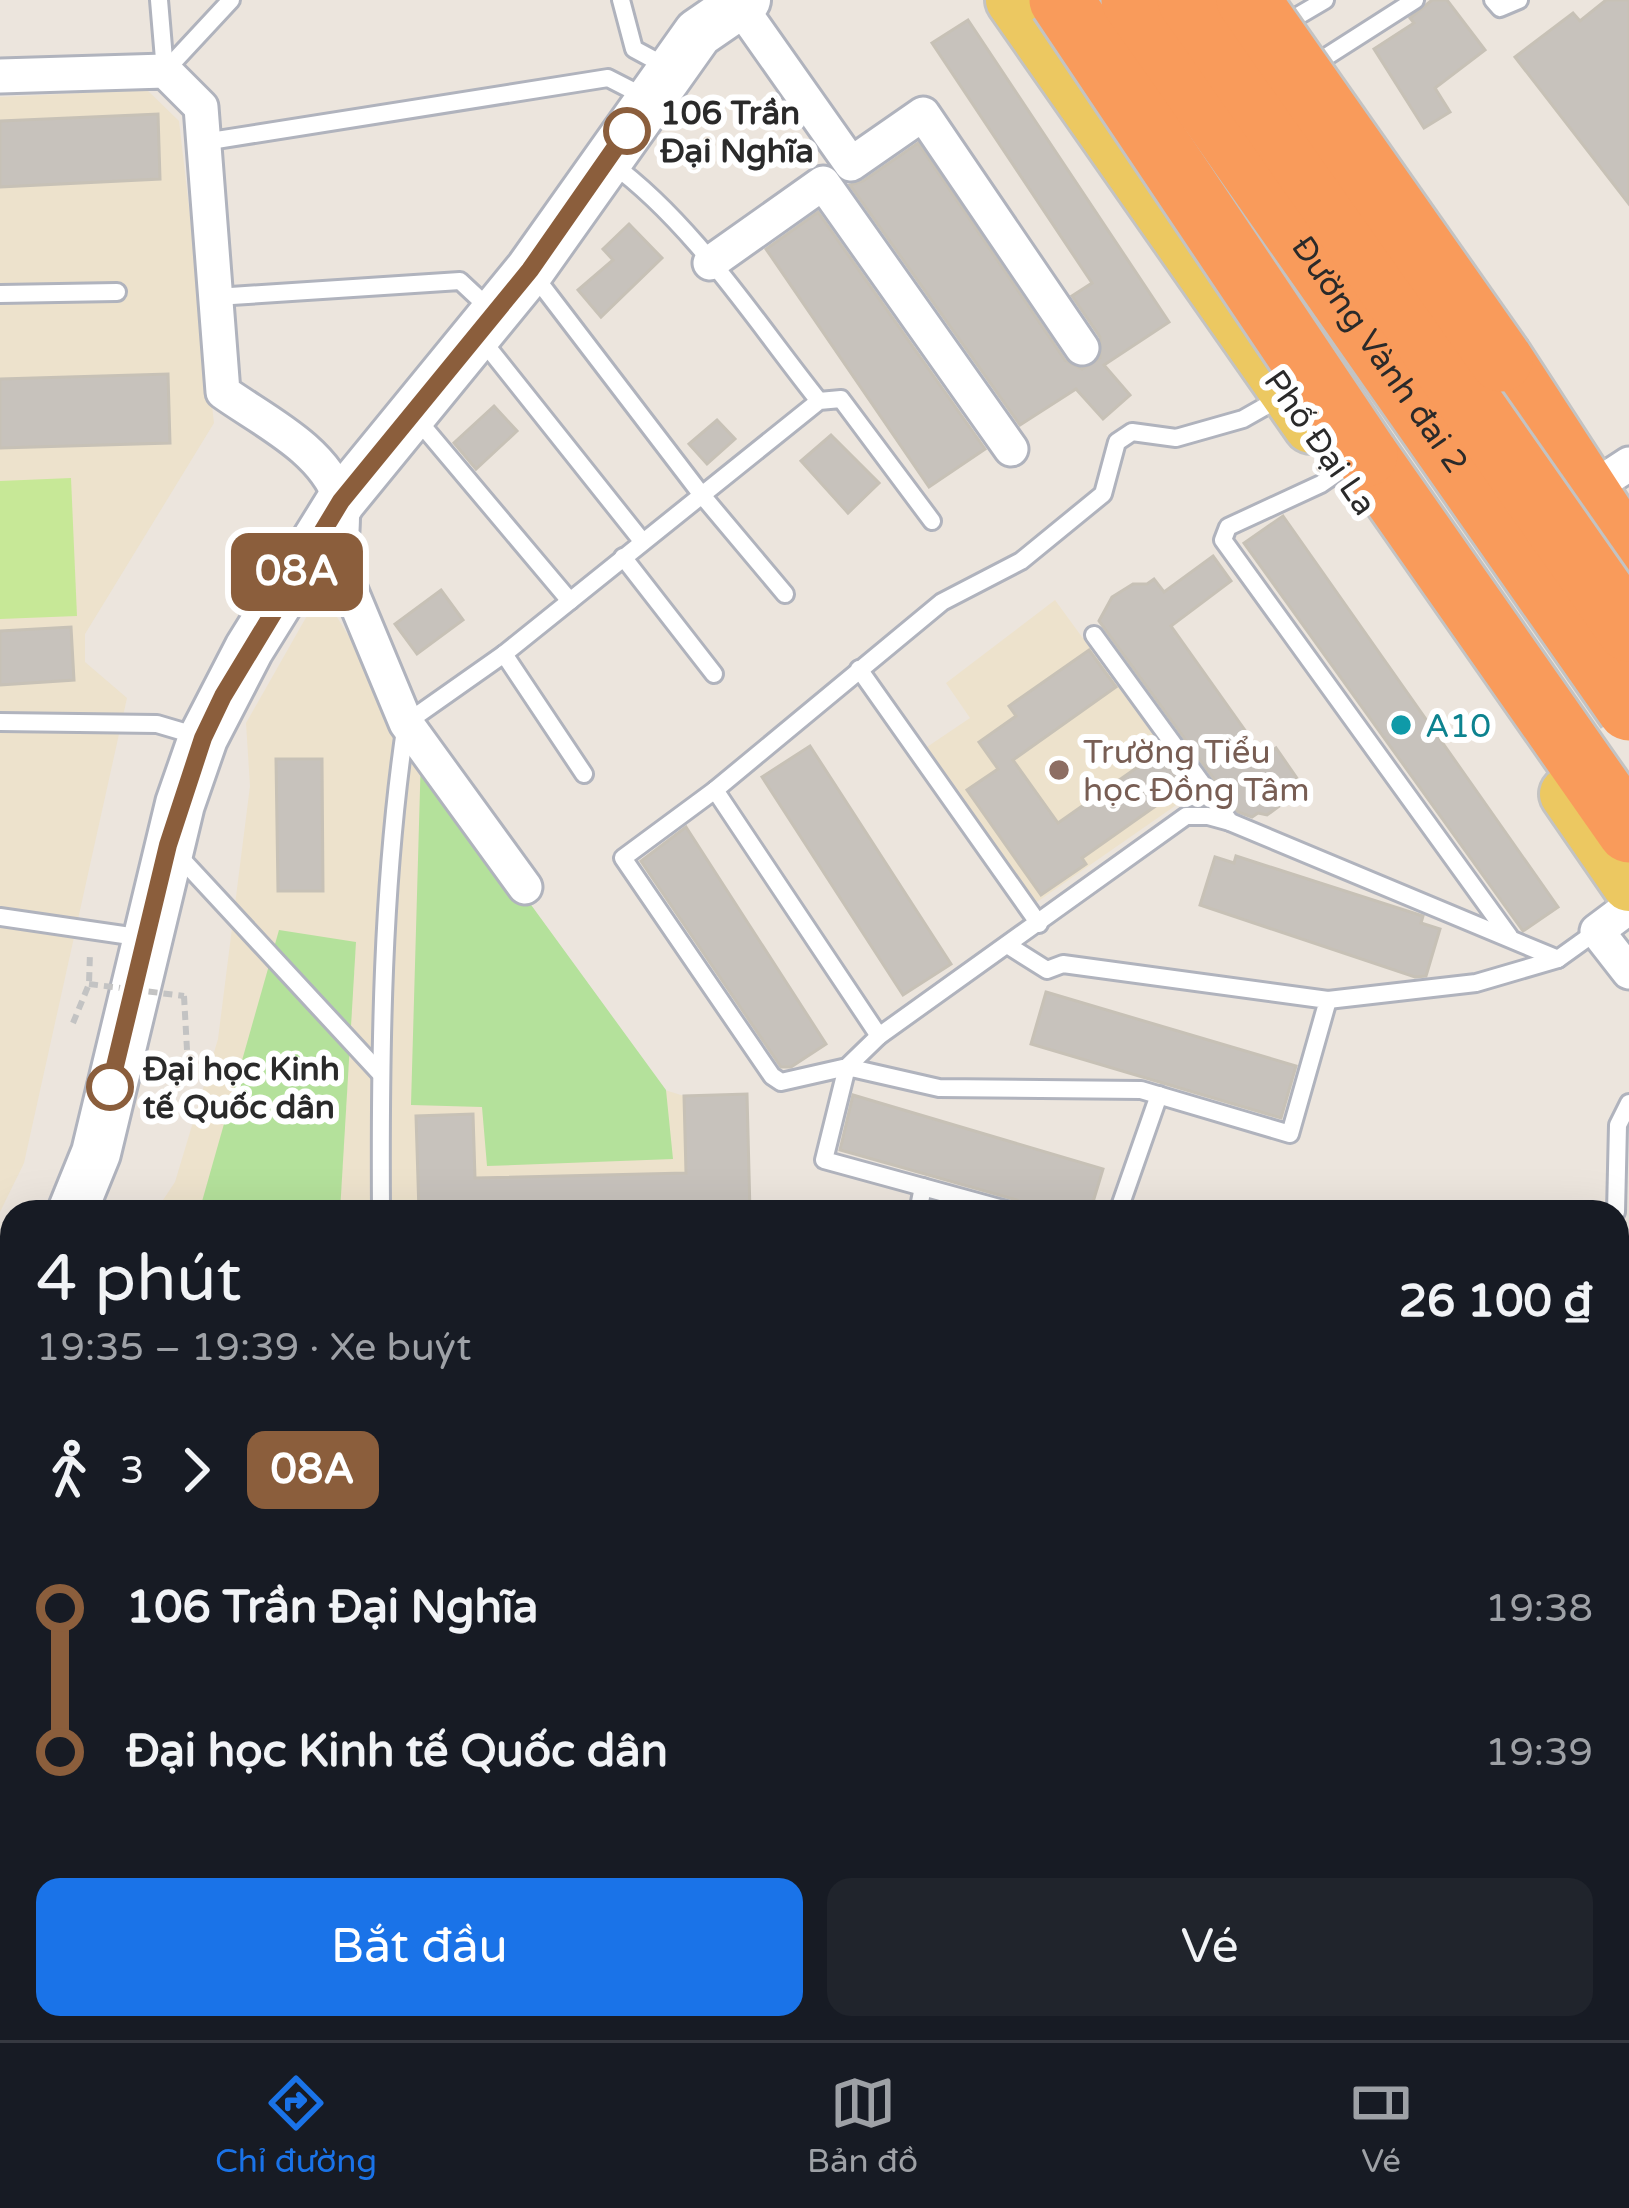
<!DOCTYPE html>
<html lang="vi">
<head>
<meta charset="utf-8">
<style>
	:root { --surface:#171b24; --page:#20242c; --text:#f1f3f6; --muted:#9ea1a6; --line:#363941; --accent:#1a73e8 }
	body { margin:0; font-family:"Varela Round",sans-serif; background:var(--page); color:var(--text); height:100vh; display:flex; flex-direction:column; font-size:45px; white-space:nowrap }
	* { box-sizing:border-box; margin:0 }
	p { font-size:39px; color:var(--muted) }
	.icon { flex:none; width:66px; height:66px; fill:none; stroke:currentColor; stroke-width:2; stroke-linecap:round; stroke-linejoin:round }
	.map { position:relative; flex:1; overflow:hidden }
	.sheet { position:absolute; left:0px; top:1200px; width:1629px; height:840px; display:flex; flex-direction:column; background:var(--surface); border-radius:36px 36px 0 0; box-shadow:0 12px 48px #0002 }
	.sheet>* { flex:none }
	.badge { padding:0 24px; border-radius:18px; font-size:42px; line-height:78px }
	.map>.badge { position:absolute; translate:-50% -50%; box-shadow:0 0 0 6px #fff }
	.legs { display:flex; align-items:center; gap:18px; height:132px; padding:0 36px; font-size:39px }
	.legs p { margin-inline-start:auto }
	.head { display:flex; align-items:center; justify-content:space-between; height:204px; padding:0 36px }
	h1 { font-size:66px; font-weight:600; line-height:90px }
	.button { display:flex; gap:24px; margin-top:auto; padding:24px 36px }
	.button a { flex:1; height:138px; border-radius:24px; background:var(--accent); color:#fff; font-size:48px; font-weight:600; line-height:138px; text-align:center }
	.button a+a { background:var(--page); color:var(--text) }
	ul { padding:0 36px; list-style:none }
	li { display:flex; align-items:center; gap:42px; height:144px; font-size:45px }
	li i { display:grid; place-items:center; width:18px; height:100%; margin:0 15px; background:currentColor }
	li i::after { content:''; width:30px; height:30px; margin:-15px; border:9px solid; border-radius:50%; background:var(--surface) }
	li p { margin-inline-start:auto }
	li:first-child i { background:linear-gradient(#0000 50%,currentColor 0) }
	li:last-child i { background:linear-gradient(currentColor 50%,#0000 0) }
	.tab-bar { display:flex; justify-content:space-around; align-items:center; height:168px; border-top:3px solid var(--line); background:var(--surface); font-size:33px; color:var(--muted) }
	.tab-bar a { display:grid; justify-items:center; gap:6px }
	.tab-bar .active { color:var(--accent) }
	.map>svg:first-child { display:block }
	.education { fill:#ede2cc }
	.green { fill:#b4e19b }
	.pitch { fill:#c7e897 }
	.building { fill:#c7c2bc; stroke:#c7c1b6; stroke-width:3 }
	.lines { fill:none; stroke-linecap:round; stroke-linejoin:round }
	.lane-casing { stroke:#b0b3bd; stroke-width:22 }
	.street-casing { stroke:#b0b3bd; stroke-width:39 }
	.secondary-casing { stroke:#b0b3bd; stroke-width:54 }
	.primary-casing { stroke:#c3c3c3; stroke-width:60 }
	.highway-casing { stroke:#c3c3c3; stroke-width:69 }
	.path { stroke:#c3c3c3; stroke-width:6; stroke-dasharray:9 6; stroke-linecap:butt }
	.lane { stroke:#fff; stroke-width:16 }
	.street { stroke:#fff; stroke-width:33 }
	.secondary { stroke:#fff; stroke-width:48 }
	.primary { stroke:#ecc861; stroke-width:54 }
	.highway { stroke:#f99b5b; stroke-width:63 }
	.highway-bridge-casing { stroke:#c3c3c3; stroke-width:69; stroke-linecap:butt }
	.path-bridge { stroke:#c3c3c3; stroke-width:6; stroke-dasharray:9 6; stroke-linecap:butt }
	.highway-bridge { stroke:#f99b5b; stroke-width:63 }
	.line-1-casing { stroke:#fff; stroke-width:27 }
	.line-1 { stroke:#8b5e3c; stroke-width:18 }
	.stop-1-dot { fill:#fff; stroke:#8b5e3c; stroke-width:6 }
	.culture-dot { fill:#0f9aa8; stroke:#fff; stroke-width:4.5 }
	.education-dot { fill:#8d6e63; stroke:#fff; stroke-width:4.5 }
	.labels { text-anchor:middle; stroke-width:12; stroke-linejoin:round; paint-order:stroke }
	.stop-label { font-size:33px; font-weight:bold; fill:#2a2a2a; stroke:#fff; text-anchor:start }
	.street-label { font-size:33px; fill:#2a2a2a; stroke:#fff }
	.culture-label { font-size:33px; fill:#0d838f; stroke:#fff; text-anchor:start }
	.education-label { font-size:33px; fill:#785e54; stroke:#fff; text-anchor:start }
</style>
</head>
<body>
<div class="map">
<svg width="1629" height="2040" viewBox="0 0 1629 2040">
	<rect width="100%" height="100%" fill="#ece5dd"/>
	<g class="education">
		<path d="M 147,90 L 179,121 L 214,423 L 85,634 L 85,662 L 127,698 L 24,1163 L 0,1212 L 0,97 Z"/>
		<path d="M 321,591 L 421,754 L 665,1090 L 684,1096 L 747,1094 L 750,1212 L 155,1212 L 175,1182 L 218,1039 L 250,786 L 246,723 Z"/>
		<path d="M 1055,600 L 1195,792 L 1034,904 L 924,749 L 970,718 L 946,683 Z"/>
		<path d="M 665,2028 L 1345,2028 L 1354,2040 L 657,2040 Z"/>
	</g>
	<g class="green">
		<path d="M 421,754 L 666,1090 L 673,1159 L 487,1166 L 482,1107 L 411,1105 Z"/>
		<path d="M 279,930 L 356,942 L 340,1212 L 199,1212 Z"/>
		<path d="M 1185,2028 L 1345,2028 L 1354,2040 L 1200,2040 Z"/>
	</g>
	<path class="pitch" d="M 71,478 L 77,616 L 0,619 L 0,481 Z"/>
	<g class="building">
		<path d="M 1432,0 L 1447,0 L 1485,50 L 1435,88 L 1450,112 L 1424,128 L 1374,49 L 1414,23 L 1410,18 Z"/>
		<path d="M 1606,0 L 1629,0 L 1629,204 L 1515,57 L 1573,13 L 1580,21 Z"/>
		<path d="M 968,20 L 1169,322 L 1104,365 L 1130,395 L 1103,419 L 1076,389 L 1020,425 L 850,185 L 863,181 L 918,143 L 1065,360 L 1082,369 L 1100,358 L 1100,337 L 1072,296 L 1092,283 L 932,43 Z"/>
		<path d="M 158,114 L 160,179 L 0,187 L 0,121 Z"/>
		<path d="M 818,212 L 985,449 L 929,487 L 766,249 Z"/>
		<path d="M 629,224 L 662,258 L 601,317 L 578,290 L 613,260 L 603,249 Z"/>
		<path d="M 168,374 L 170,443 L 0,448 L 0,379 Z"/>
		<path d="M 494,406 L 517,431 L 476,469 L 454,443 Z"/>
		<path d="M 717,420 L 735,439 L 707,464 L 689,444 Z"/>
		<path d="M 831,435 L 879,483 L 848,513 L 801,461 Z"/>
		<path d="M 1283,516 L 1558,907 L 1523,931 L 1244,543 Z"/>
		<path d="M 1213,556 L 1231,581 L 1171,626 L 1264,757 L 1276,748 L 1301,784 L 1292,790 L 1290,798 L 1267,815 L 1258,813 L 1252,817 L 1238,812 L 1099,621 L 1112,597 L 1133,584 L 1147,584 L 1154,579 L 1164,592 Z"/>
		<path d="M 441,590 L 463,620 L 417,654 L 395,624 Z"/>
		<path d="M 71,627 L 74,680 L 0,685 L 0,631 Z"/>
		<path d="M 1089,650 L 1116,687 L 1013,760 L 1058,823 L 1162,750 L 1187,784 L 1082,858 L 1086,864 L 1041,895 L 967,790 L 998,769 L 979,742 L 1016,716 L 1009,706 Z"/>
		<path d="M 810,746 L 951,964 L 903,995 L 762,777 Z"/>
		<path d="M 276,759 L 322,759 L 323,891 L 278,891 Z"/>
		<path d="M 686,827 L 826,1044 L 791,1067 L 781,1067 L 641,861 Z"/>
		<path d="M 1236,856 L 1423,916 L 1421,923 L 1440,929 L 1426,976 L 1415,977 L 1200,905 L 1215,857 L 1234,863 Z"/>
		<path d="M 1046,992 L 1296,1066 L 1281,1118 L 1031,1044 Z"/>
		<path d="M 747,1094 L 750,1212 L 693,1212 L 693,1203 L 419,1212 L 416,1116 L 473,1114 L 475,1178 L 686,1173 L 684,1096 Z"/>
		<path d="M 853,1095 L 1103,1169 L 1090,1212 L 1040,1212 L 1026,1208 L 1017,1200 L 840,1150 Z"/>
	</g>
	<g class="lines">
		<g class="lane-casing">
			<g id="lane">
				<path d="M 159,0 L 165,71"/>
				<path d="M 621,0 L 634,49 L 671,69"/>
				<path d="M 1493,0 L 1500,8 L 1519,0"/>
				<path d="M 1291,20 L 1325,0"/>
				<path d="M 1318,62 L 1415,0"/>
				<path d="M 165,71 L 231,0"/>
				<path d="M 204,142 L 608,78 L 649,99"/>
				<path d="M 611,163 C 694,224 755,321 819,401"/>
				<path d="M 533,274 L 701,494 L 785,594"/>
				<path d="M 0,294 L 117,292"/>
				<path d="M 216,297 L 460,281 L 491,310"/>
				<path d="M 482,340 L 642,541"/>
				<path d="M 1280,398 L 1243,419 L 1176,438 L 1132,432 L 1117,442 L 1103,494 L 1021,561 L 942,602 L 715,790 L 623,858 L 772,1076 L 781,1082 L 847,1067 L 879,1036 L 1186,816 L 1208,816 L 1230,822 L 1558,959 L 1597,931"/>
				<path d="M 416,418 L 570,601"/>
				<path d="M 1341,470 L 1321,484 L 1228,527 L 1223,540 L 1509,936"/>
				<path d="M 623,557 L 714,674"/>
				<path d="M 1094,635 L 1230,822"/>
				<path d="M 504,654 L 584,774"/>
				<path d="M 859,669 L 1039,924"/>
				<path d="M 0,722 L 157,724 L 201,737"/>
				<path d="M 715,790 L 879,1036"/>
				<path d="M 177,854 L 379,1072"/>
				<path d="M 0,917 L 144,938"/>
				<path d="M 1009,946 L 1047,970 L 1063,964 L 1328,1000 L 1290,1134 L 1141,1090 L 939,1088 L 847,1067 L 824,1160 L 1014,1212"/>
				<path d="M 1328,1000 L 1476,983 L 1558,959"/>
				<path d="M 381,1212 C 380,1050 382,884 406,723 L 504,654 L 819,401 L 841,399 L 932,521"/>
				<path d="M 918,1212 L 923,1187"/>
				<path d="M 1118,1212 L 1159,1095"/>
				<path d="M 1616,1212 L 1618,1125 L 1629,1103"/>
				<path d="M 1617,1588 L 1629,1588"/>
				<path d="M 1617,1771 L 1629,1792"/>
				<path d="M 1140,2028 L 1154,2040"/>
				<path d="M 1448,2028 L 1454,2040"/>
				<path d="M 678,2040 L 688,2028"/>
			</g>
		</g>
		<g class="street-casing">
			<g id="street">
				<path d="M 739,5 L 851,164 L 923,114 L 1082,348"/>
				<path d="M 0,76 L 165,71 L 201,107 L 223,392 C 262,420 324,449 340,499 C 347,522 336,550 344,574 L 406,723 L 525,887"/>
				<path d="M 710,263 L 823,183 L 1011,449"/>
				<path d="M 1606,479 L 1629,464"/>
				<path d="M 1629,907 L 1597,931 L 1629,972"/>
			</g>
		</g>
		<g class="secondary-casing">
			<g id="secondary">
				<path d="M 72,1212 L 96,1153 L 180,804 L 203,738 L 249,649 L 341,501 L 530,270 L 698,33 L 746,0"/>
				<path d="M 0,1311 L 12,1297"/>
			</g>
		</g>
		<g class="primary-casing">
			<g id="primary">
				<path d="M 1013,0 L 1311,426"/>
				<path d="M 1567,794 L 1629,884"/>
			</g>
		</g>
		<g class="highway-casing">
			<g id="highway">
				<path d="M 1501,360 L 1629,557"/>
				<path d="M 1366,455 L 1629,831"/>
			</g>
		</g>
		<g class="path">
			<path d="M 184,996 L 187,1050"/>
			<path d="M 73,1023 L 89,984 L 90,952"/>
		</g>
		<use href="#lane" class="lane"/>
		<use href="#street" class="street"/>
		<use href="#secondary" class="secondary"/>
		<use href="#primary" class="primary"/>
		<use href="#highway" class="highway"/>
		<g class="highway-bridge-casing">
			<g id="highway-bridge">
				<path d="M 1061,0 L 1366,455"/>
				<path id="s1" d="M 1133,0 L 1629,709"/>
				<path d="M 1189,0 L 1629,630"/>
				<path d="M 1248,0 L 1501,360"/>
			</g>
		</g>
		<path class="path-bridge" d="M 89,984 L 184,996"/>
		<use href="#highway-bridge" class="highway-bridge"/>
	</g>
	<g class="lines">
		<g class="line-1-casing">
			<path id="line-1" d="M 110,1087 L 168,845 L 203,738 L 223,696 L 341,501 L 530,270 L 627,131"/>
		</g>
		<use href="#line-1" class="line-1"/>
	</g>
	<g class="stop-1-dot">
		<circle cx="627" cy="131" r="21"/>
		<circle cx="110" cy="1087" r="21"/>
	</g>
	<circle class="culture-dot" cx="1401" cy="725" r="12"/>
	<circle class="education-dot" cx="1059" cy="770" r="12"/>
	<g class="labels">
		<g class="stop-label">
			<text x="660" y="124">106 Trần<tspan x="660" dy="38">Đại Nghĩa</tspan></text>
			<text x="143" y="1080">Đại học Kinh<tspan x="143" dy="38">tế Quốc dân</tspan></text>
		</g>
		<g class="street-label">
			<text dy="12" stroke="none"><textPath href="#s1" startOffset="432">Đường Vành đai 2</textPath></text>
			<text transform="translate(1321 442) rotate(55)" y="12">Phố Đại La</text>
		</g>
		<g class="culture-label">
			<text x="1425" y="737">A10</text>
		</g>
		<g class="education-label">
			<text x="1083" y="763">Trường Tiểu<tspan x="1083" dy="38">học Đồng Tâm</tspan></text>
		</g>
	</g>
</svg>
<b class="badge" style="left:297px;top:572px;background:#8b5e3c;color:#fff">08A</b>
<section class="sheet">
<div class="head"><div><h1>4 phút</h1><p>19:35 – 19:39 · Xe buýt</p></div><b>26 100 ₫</b></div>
<div class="legs"><svg class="icon" aria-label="walk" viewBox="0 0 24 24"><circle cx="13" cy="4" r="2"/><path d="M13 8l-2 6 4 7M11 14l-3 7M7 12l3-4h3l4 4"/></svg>3<svg class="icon" aria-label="forward" viewBox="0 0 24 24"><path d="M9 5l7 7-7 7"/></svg><b class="badge" style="background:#8b5e3c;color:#fff">08A</b></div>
<ul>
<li><i style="color:#8b5e3c"></i><b>106 Trần Đại Nghĩa</b><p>19:38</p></li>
<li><i style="color:#8b5e3c"></i><b>Đại học Kinh tế Quốc dân</b><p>19:39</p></li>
</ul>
<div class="button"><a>Bắt đầu</a><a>Vé</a></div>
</section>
</div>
<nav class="tab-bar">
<a class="active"><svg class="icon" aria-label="directions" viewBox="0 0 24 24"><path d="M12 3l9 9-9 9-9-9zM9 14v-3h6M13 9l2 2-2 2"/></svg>Chỉ đường</a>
<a><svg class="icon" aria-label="map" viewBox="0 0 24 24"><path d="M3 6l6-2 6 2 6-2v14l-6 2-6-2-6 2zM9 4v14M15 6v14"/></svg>Bản đồ</a>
<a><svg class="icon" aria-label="tickets" viewBox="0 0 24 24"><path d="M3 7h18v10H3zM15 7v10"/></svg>Vé</a>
</nav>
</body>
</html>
